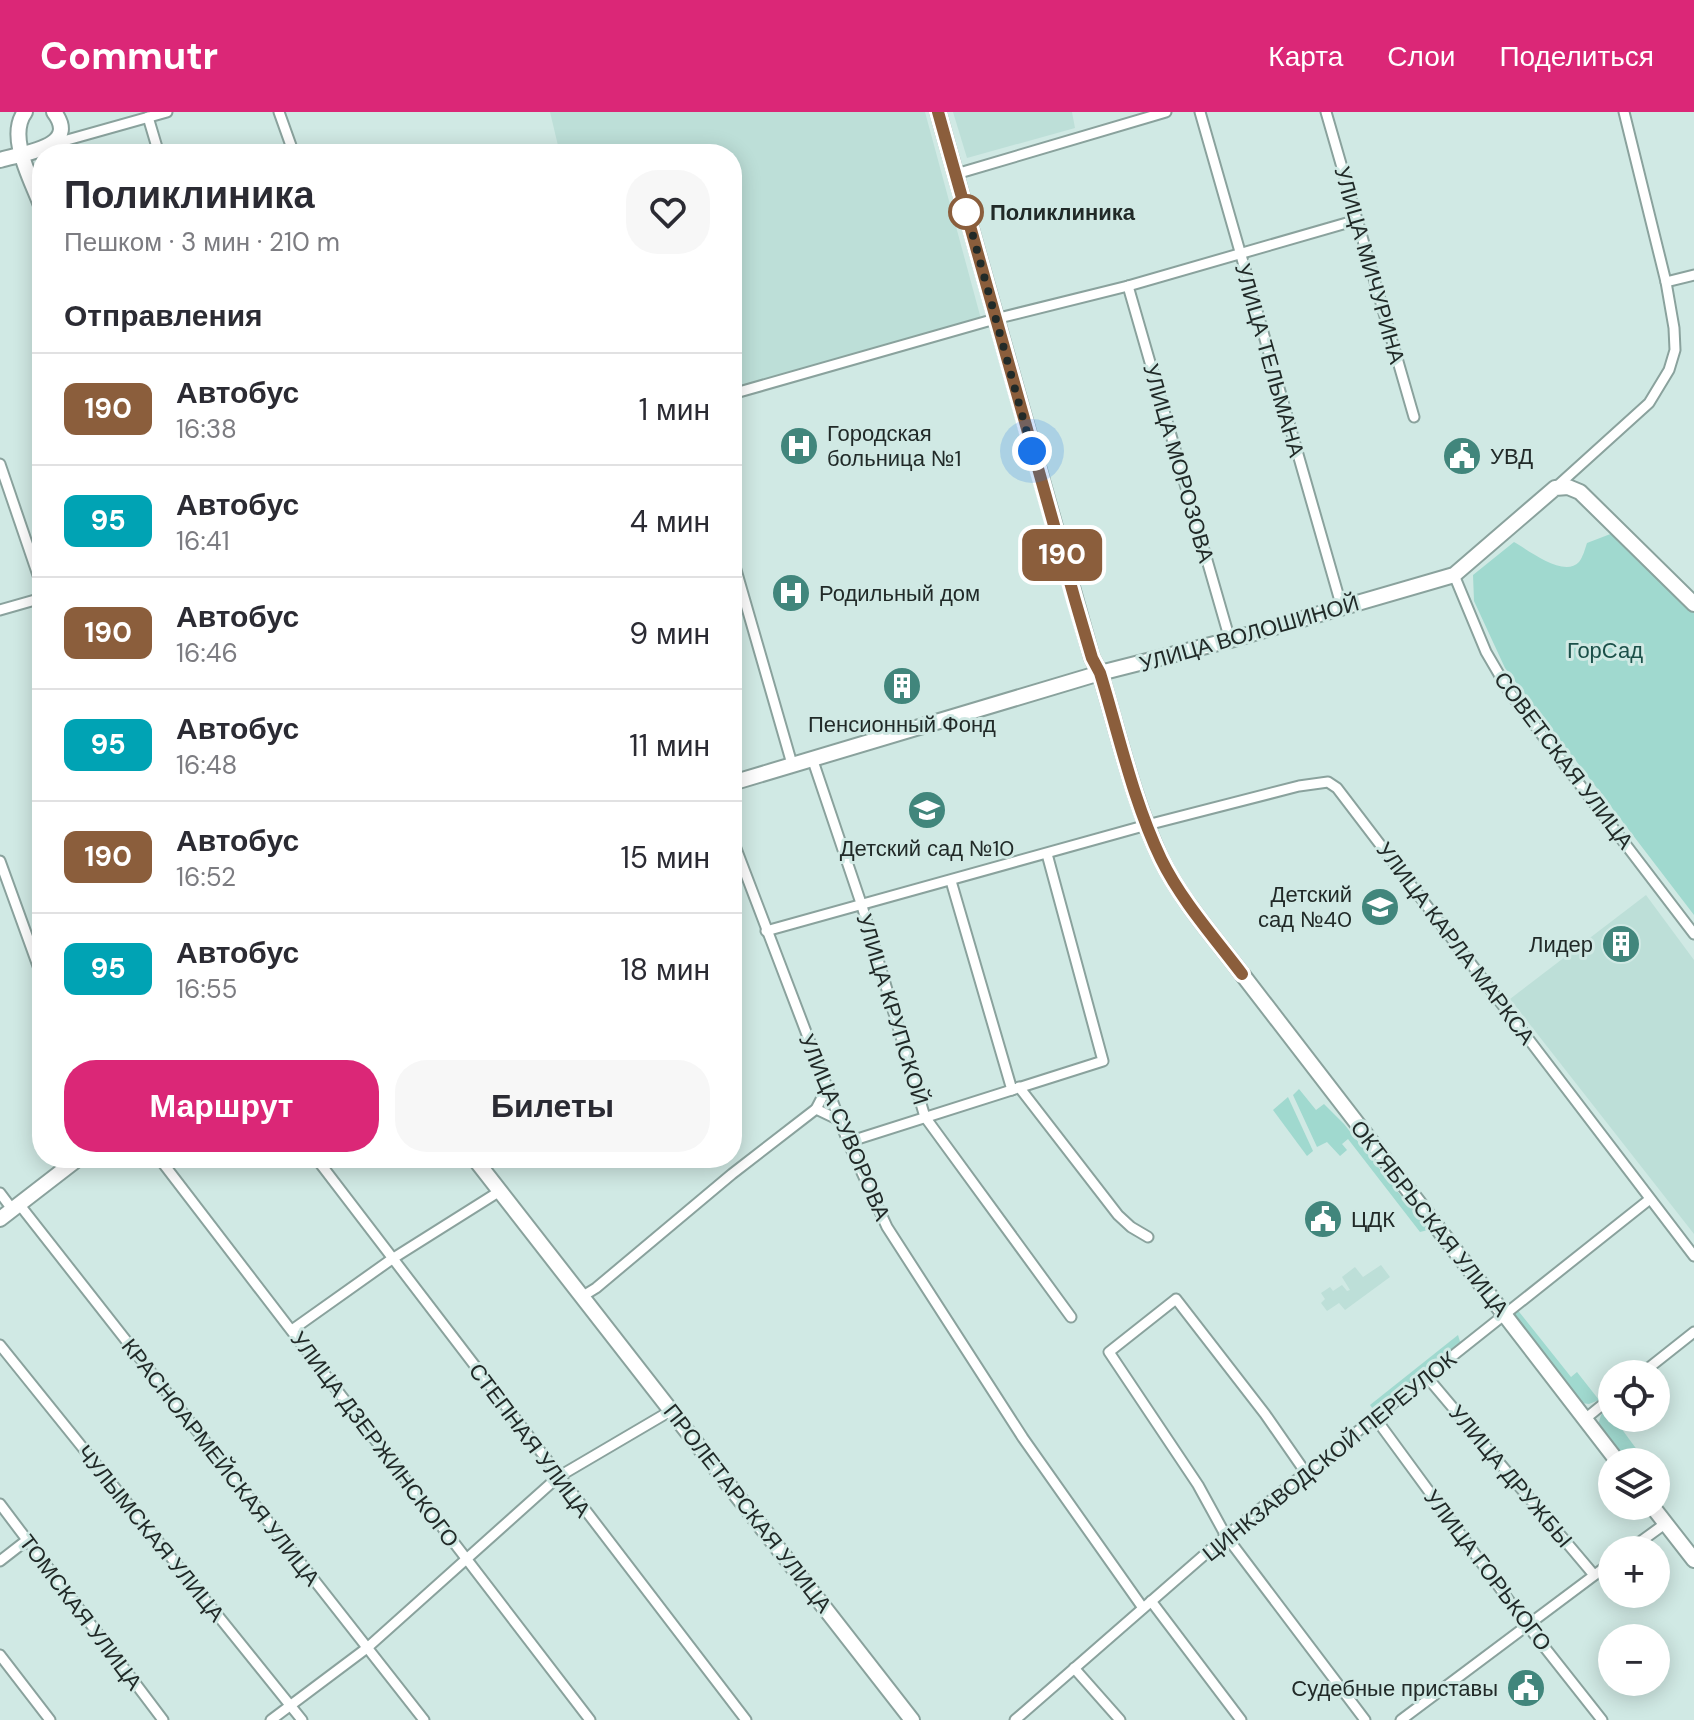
<!DOCTYPE html>
<html lang="ru">
<head>
<meta charset="utf-8">
<style>
	:root { --surface:#fff; --page:#f7f7f7; --text:#2b2b33; --muted:#7c7c81; --line:#e1e1e2; --accent:#db2777 }
	body { margin:0; font-family:"DM Sans",sans-serif; background:var(--page); color:var(--text); height:100vh; display:flex; flex-direction:column; font-size:30px; white-space:nowrap }
	* { box-sizing:border-box; margin:0 }
	p { font-size:26px; color:var(--muted) }
	.icon { flex:none; width:44px; height:44px; fill:none; stroke:currentColor; stroke-width:2; stroke-linecap:round; stroke-linejoin:round }
	.map { position:relative; flex:1; overflow:hidden }
	.drawer { position:absolute; left:32px; top:32px; width:710px; height:1024px; display:flex; flex-direction:column; background:var(--surface); border-radius:32px; box-shadow:0 4px 20px #0003 }
	.drawer>* { flex:none }
	.badge { padding:0 16px; border-radius:12px; font-size:28px; line-height:52px }
	.fabs { position:absolute; left:1598px; top:1248px; display:grid; gap:16px }
	.fabs a { display:grid; place-items:center; width:72px; height:72px; border-radius:50%; background:var(--surface); box-shadow:0 4px 20px #0003; font-size:40px }
	.you { position:absolute; width:40px; height:40px; margin:-20px; border:6px solid #fff; border-radius:50%; background:#1a73e8; box-shadow:0 0 0 12px #1a73e833 }
	.map>.badge { position:absolute; translate:-50% -50%; box-shadow:0 0 0 4px #fff }
	h2 { padding:0 32px; font-size:30px; line-height:72px }
	.round { display:grid; place-items:center; flex:none; width:84px; height:84px; border-radius:32px; background:var(--page) }
	.headline { display:flex; align-items:center; justify-content:space-between; height:136px; padding:0 32px }
	h1 { font-size:38px; font-weight:800; line-height:60px }
	.action { display:flex; gap:16px; margin-top:auto; padding:16px 32px }
	.action a { flex:1; height:92px; border-radius:32px; background:var(--accent); color:#fff; font-size:32px; font-weight:800; line-height:92px; text-align:center }
	.action a+a { background:var(--page); color:var(--text) }
	ul { padding:0; list-style:none }
	li { display:flex; align-items:center; gap:24px; height:112px; padding:0 32px; border-top:2px solid var(--line) }
	li div { flex:1 }
	li b { display:block; font-size:30px }
	li em { font-style:normal }
	li .badge { min-width:88px; font-weight:700; text-align:center }
	header { display:flex; align-items:center; gap:48px; box-sizing:border-box; height:112px; padding:0 40px; background:var(--accent); color:#fff }
	header strong { font-size:38px }
	nav { display:flex; gap:44px; margin-inline-start:auto; font-size:28px }
	.map>svg:first-child { display:block }
	.built { fill:#bddfd8 }
	.green { fill:#a0d9cf }
	.lines { fill:none; stroke-linecap:round; stroke-linejoin:round }
	.street-casing { stroke:#8aa29d; stroke-width:13 }
	.secondary-casing { stroke:#8aa29d; stroke-width:18 }
	.street { stroke:#fff; stroke-width:9 }
	.secondary { stroke:#fff; stroke-width:14 }
	.line-casing { stroke:#fff; stroke-width:18 }
	.line { stroke:#8b5e3c; stroke-width:12 }
	.walk { stroke:#212a28; stroke-width:8; stroke-dasharray:0 14.4 }
	.stop-dot { fill:#fff; stroke:#8b5e3c; stroke-width:4 }
	.labels { text-anchor:middle; stroke-width:6; stroke-linejoin:round; paint-order:stroke }
	.stop-label { font-size:22px; font-weight:bold; fill:#212a28; stroke:#d0e9e4; text-anchor:start }
	.street-label { font-size:22px; fill:#212a28; stroke:#d0e9e4 }
	.poi-label { font-size:22px; fill:#212a28; stroke:#d0e9e4; text-anchor:start }
	.park-label { font-size:22px; fill:#1b5049; stroke:#d0e9e4 }
</style>
</head>
<body>
<header>
<strong>Commutr</strong>
<nav><a>Карта</a><a>Слои</a><a>Поделиться</a></nav>
</header>
<div class="map">
<svg width="1694" height="1608" viewBox="0 0 1694 1608">
	<rect width="100%" height="100%" fill="#d0e9e4"/>
	<g class="built">
		<path d="M 550,0 L 925,0 L 981,207 L 732,276 L 732,42 L 560,42 Z"/>
		<path d="M 953,0 L 1072,0 L 1075,16 L 967,46 Z"/>
		<path d="M 1646,783 L 1694,848 L 1694,1122 L 1510,887 Z"/>
		<path d="M 1381,1153 L 1390,1165 L 1345,1198 L 1339,1191 L 1327,1199 L 1321,1191 L 1325,1187 L 1321,1181 L 1330,1175 L 1333,1179 L 1342,1173 L 1347,1179 L 1350,1178 L 1342,1165 L 1355,1155 L 1363,1165 Z"/>
	</g>
	<g class="green">
		<path d="M 1613,421 L 1694,501 L 1694,803 L 1505,556 L 1474,489 L 1473,463 L 1514,430 C 1530,439 1564,466 1579,450 C 1583,445 1585,437 1587,431 Z"/>
		<path d="M 1299,977 L 1316,998 L 1324,992 L 1344,1012 L 1428,1118 L 1420,1120 L 1348,1027 L 1342,1032 L 1347,1038 L 1340,1044 L 1327,1030 L 1317,1035 L 1293,983 Z"/>
		<path d="M 1288,985 L 1313,1039 L 1307,1044 L 1273,998 Z"/>
		<path d="M 1516,1196 L 1571,1265 L 1577,1260 L 1599,1288 L 1589,1292 L 1581,1291 L 1510,1201 Z"/>
		<path d="M 1458,1223 L 1461,1233 L 1379,1297 L 1373,1297 L 1370,1293 Z"/>
		<path d="M 1607,1297 L 1646,1350 L 1626,1350 L 1598,1313 L 1601,1303 Z"/>
	</g>
	<g class="lines">
		<g class="street-casing">
			<g id="street">
				<path d="M 279,0 L 294,42"/>
				<path d="M 1200,0 L 1342,496"/>
				<path d="M 1326,0 L 1414,305"/>
				<path d="M 148,5 L 159,42"/>
				<path d="M 53,32 L 167,0"/>
				<path d="M 956,62 L 1166,0"/>
				<path d="M 1666,170 L 1694,163"/>
				<path d="M 1128,174 L 1230,528"/>
				<path d="M 732,282 L 995,207 L 1128,174 L 1357,108"/>
				<path d="M 0,352 L 42,475"/>
				<path d="M 1555,376 L 1649,291 L 1669,258 L 1675,238 L 1674,216 L 1666,170 L 1624,0"/>
				<path d="M 732,444 L 792,652"/>
				<path d="M 1454,463 L 1486,540 L 1510,581 L 1694,822"/>
				<path d="M 0,498 L 42,486"/>
				<path d="M 812,646 L 862,794 L 925,1005 L 1071,1205"/>
				<path d="M 732,726 L 848,1030 L 887,1115 L 1023,1326 L 1143,1496"/>
				<path d="M 0,749 L 42,865"/>
				<path d="M 951,769 L 1012,978"/>
				<path d="M 766,819 L 1147,713 L 1299,674 L 1328,670 L 1337,676 L 1694,1144"/>
				<path d="M 1019,975 L 1118,1103 L 1131,1115 L 1148,1125"/>
				<path d="M 816,997 L 839,1008"/>
				<path d="M 848,1030 L 1103,949 L 1047,742"/>
				<path d="M 159,1046 L 590,1608"/>
				<path d="M 316,1046 L 746,1608"/>
				<path d="M 0,1081 L 12,1097"/>
				<path d="M 19,1092 L 424,1608"/>
				<path d="M 583,1184 L 596,1176 L 732,1062 L 816,997 L 827,976"/>
				<path d="M 292,1218 L 392,1147 L 500,1079"/>
				<path d="M 0,1233 L 302,1608"/>
				<path d="M 1641,1262 L 1694,1220"/>
				<path d="M 1427,1265 L 1594,1463"/>
				<path d="M 1376,1307 L 1527,1513 L 1602,1608"/>
				<path d="M 1585,1307 L 1612,1285"/>
				<path d="M 1306,1361 L 1265,1302 L 1176,1187 L 1109,1240 L 1198,1373 L 1226,1424 L 1365,1608"/>
				<path d="M 0,1392 L 163,1608"/>
				<path d="M 1629,1438 L 1666,1411"/>
				<path d="M 0,1449 L 27,1428"/>
				<path d="M 1151,1489 L 1241,1608"/>
				<path d="M 0,1543 L 50,1608"/>
				<path d="M 1074,1556 L 1120,1608"/>
				<path d="M 271,1608 L 367,1536 L 558,1365 L 672,1298"/>
				<path d="M 1015,1608 L 1226,1424 L 1650,1087"/>
				<path d="M 1401,1608 L 1612,1450"/>
			</g>
		</g>
		<g class="secondary-casing">
			<g id="secondary">
				<path d="M 25,0 C 6,25 33,70 42,96"/>
				<path d="M 938,0 L 1092,546 L 1100,561 C 1119,623 1133,688 1161,747 C 1181,788 1214,825 1242,862 L 1618,1350"/>
				<path d="M 0,48 C 22,41 81,36 54,0"/>
				<path d="M 732,671 L 1100,561 L 1230,528 L 1454,463 L 1555,376 L 1568,375 L 1580,380 L 1694,492"/>
				<path d="M 474,1046 L 912,1608"/>
				<path d="M 0,1107 L 79,1046"/>
				<path d="M 1652,1394 L 1694,1448"/>
			</g>
		</g>
		<use href="#street" class="street"/>
		<use href="#secondary" class="secondary"/>
	</g>
	<g class="lines">
		<g class="line-casing">
			<path id="line" d="M 938,0 L 1075,488 L 1092,546 L 1100,561 C 1119,623 1133,689 1161,747 C 1181,788 1214,825 1242,862"/>
		</g>
		<use href="#line" class="line"/>
		<path class="walk" d="M 966,100 L 964,91 L 1032,339"/>
	</g>
	<defs>
		<g id="hospital-disc" transform="scale(2)"><circle r="9.5" fill="#41867c" stroke="#d0e9e4"/><path d="M-5-5h3v3.5h4V-5h3V5h-3V1.5h-4V5h-3Z" fill="#fff"/></g>
		<g id="civic-disc" transform="scale(2)"><circle r="9.5" fill="#41867c" stroke="#d0e9e4"/><path d="M-.6-6.5H3V-4.5H.6V-3L4-1V1h2V6H-6V1h2V-1L-.6-3ZM-1.2 2.5V6h2.4V2.5Z" fill="#fff"/></g>
		<g id="building-disc" transform="scale(2)"><circle r="9.5" fill="#41867c" stroke="#d0e9e4"/><path d="M-4-6H4V6H1V3H-1V6H-4ZM-2.5-4.3h1.7v1.8h-1.7ZM.8-4.3h1.7v1.8H.8ZM-2.5-1h1.7V.8h-1.7ZM.8-1h1.7V.8H.8Z" fill="#fff"/></g>
		<g id="school-disc" transform="scale(2)"><circle r="9.5" fill="#41867c" stroke="#d0e9e4"/><path d="M0-5L7-2L0 1L-7-2ZM-4 1L0 2.5L4 1V4Q0 6-4 4Z" fill="#fff"/></g>
	</defs>
	<g fill-rule="evenodd">
		<use href="#hospital-disc" x="799" y="334"/>
		<use href="#civic-disc" x="1462" y="344"/>
		<use href="#hospital-disc" x="791" y="481"/>
		<use href="#building-disc" x="902" y="574"/>
		<use href="#school-disc" x="927" y="698"/>
		<use href="#school-disc" x="1380" y="795"/>
		<use href="#building-disc" x="1621" y="832"/>
		<use href="#civic-disc" x="1323" y="1107"/>
		<use href="#civic-disc" x="1526" y="1576"/>
	</g>
	<circle class="stop-dot" cx="966" cy="100" r="16"/>
	<g class="labels">
		<g class="stop-label">
			<text x="990" y="108">Поликлиника</text>
		</g>
		<g class="street-label">
			<text transform="translate(1370 153) rotate(74)" y="8">УЛИЦА МИЧУРИНА</text>
			<text transform="translate(1270 248) rotate(74)" y="8">УЛИЦА ТЕЛЬМАНА</text>
			<text transform="translate(1179 351) rotate(74)" y="8">УЛИЦА МОРОЗОВА</text>
			<text transform="translate(1249 521) rotate(-16)" y="8">УЛИЦА ВОЛОШИНОЙ</text>
			<text transform="translate(1564 648) rotate(53)" y="8">СОВЕТСКАЯ УЛИЦА</text>
			<text transform="translate(1456 831) rotate(53)" y="8">УЛИЦА КАРЛА МАРКСА</text>
			<text transform="translate(893 897) rotate(73)" y="8">УЛИЦА КРУПСКОЙ</text>
			<text transform="translate(845 1015) rotate(67)" y="8">УЛИЦА СУВОРОВА</text>
			<text transform="translate(1430 1106) rotate(52)" y="8">ОКТЯБРЬСКАЯ УЛИЦА</text>
			<text transform="translate(375 1327) rotate(53)" y="8">УЛИЦА ДЗЕРЖИНСКОГО</text>
			<text transform="translate(530 1328) rotate(53)" y="8">СТЕПНАЯ УЛИЦА</text>
			<text transform="translate(1329 1344) rotate(-39)" y="8">ЦИНКЗАВОДСКОЙ ПЕРЕУЛОК</text>
			<text transform="translate(221 1350) rotate(52)" y="8">КРАСНОАРМЕЙСКАЯ УЛИЦА</text>
			<text transform="translate(1511 1364) rotate(50)" y="8">УЛИЦА ДРУЖБЫ</text>
			<text transform="translate(748 1396) rotate(52)" y="8">ПРОЛЕТАРСКАЯ УЛИЦА</text>
			<text transform="translate(151 1421) rotate(51)" y="8">ЧУЛЫМСКАЯ УЛИЦА</text>
			<text transform="translate(1488 1458) rotate(53)" y="8">УЛИЦА ГОРЬКОГО</text>
			<text transform="translate(81 1500) rotate(53)" y="8">ТОМСКАЯ УЛИЦА</text>
		</g>
		<g class="poi-label">
			<text x="827" y="329">Городская<tspan x="827" dy="25">больница №1</tspan></text>
			<text x="1490" y="352">УВД</text>
			<text x="819" y="489">Родильный дом</text>
			<text x="902" y="620" text-anchor="middle">Пенсионный Фонд</text>
			<text x="927" y="744" text-anchor="middle">Детский сад №10</text>
			<text x="1352" y="790" text-anchor="end">Детский<tspan x="1352" dy="25">сад №40</tspan></text>
			<text x="1593" y="840" text-anchor="end">Лидер</text>
			<text x="1351" y="1115">ЦДК</text>
			<text x="1498" y="1584" text-anchor="end">Судебные приставы</text>
		</g>
		<g class="park-label">
			<text x="1605" y="546">ГорСад</text>
		</g>
	</g>
</svg>
<div class="fabs">
<a><svg class="icon" aria-label="locate" viewBox="0 0 24 24"><circle cx="12" cy="12" r="6"/><path d="M12 2v4M12 18v4M2 12h4M18 12h4"/></svg></a>
<a><svg class="icon" aria-label="layers" viewBox="0 0 24 24"><path d="M12 4l9 5-9 5-9-5zM3 14l9 5 9-5"/></svg></a>
<a>+</a>
<a>−</a>
</div>
<div class="you" style="left:1032px;top:339px"></div>
<b class="badge" style="left:1062px;top:443px;background:#8b5e3c;color:#fff">190</b>
<section class="drawer">
<div class="headline"><div><h1>Поликлиника</h1><p>Пешком · 3 мин · 210 m</p></div><a class="round"><svg class="icon" aria-label="heart" viewBox="0 0 24 24"><path d="M12 20l-8-8c-3-5 5-10 8-4 3-6 11-1 8 4z"/></svg></a></div>
<h2>Отправления</h2>
<ul>
<li><span class="badge" style="background:#8b5e3c;color:#fff">190</span><div><b>Автобус</b><p>16:38</p></div><em>1 мин</em></li>
<li><span class="badge" style="background:#00a3b4;color:#fff">95</span><div><b>Автобус</b><p>16:41</p></div><em>4 мин</em></li>
<li><span class="badge" style="background:#8b5e3c;color:#fff">190</span><div><b>Автобус</b><p>16:46</p></div><em>9 мин</em></li>
<li><span class="badge" style="background:#00a3b4;color:#fff">95</span><div><b>Автобус</b><p>16:48</p></div><em>11 мин</em></li>
<li><span class="badge" style="background:#8b5e3c;color:#fff">190</span><div><b>Автобус</b><p>16:52</p></div><em>15 мин</em></li>
<li><span class="badge" style="background:#00a3b4;color:#fff">95</span><div><b>Автобус</b><p>16:55</p></div><em>18 мин</em></li>
</ul>
<div class="action"><a>Маршрут</a><a>Билеты</a></div>
</section>
</div>
</body>
</html>
